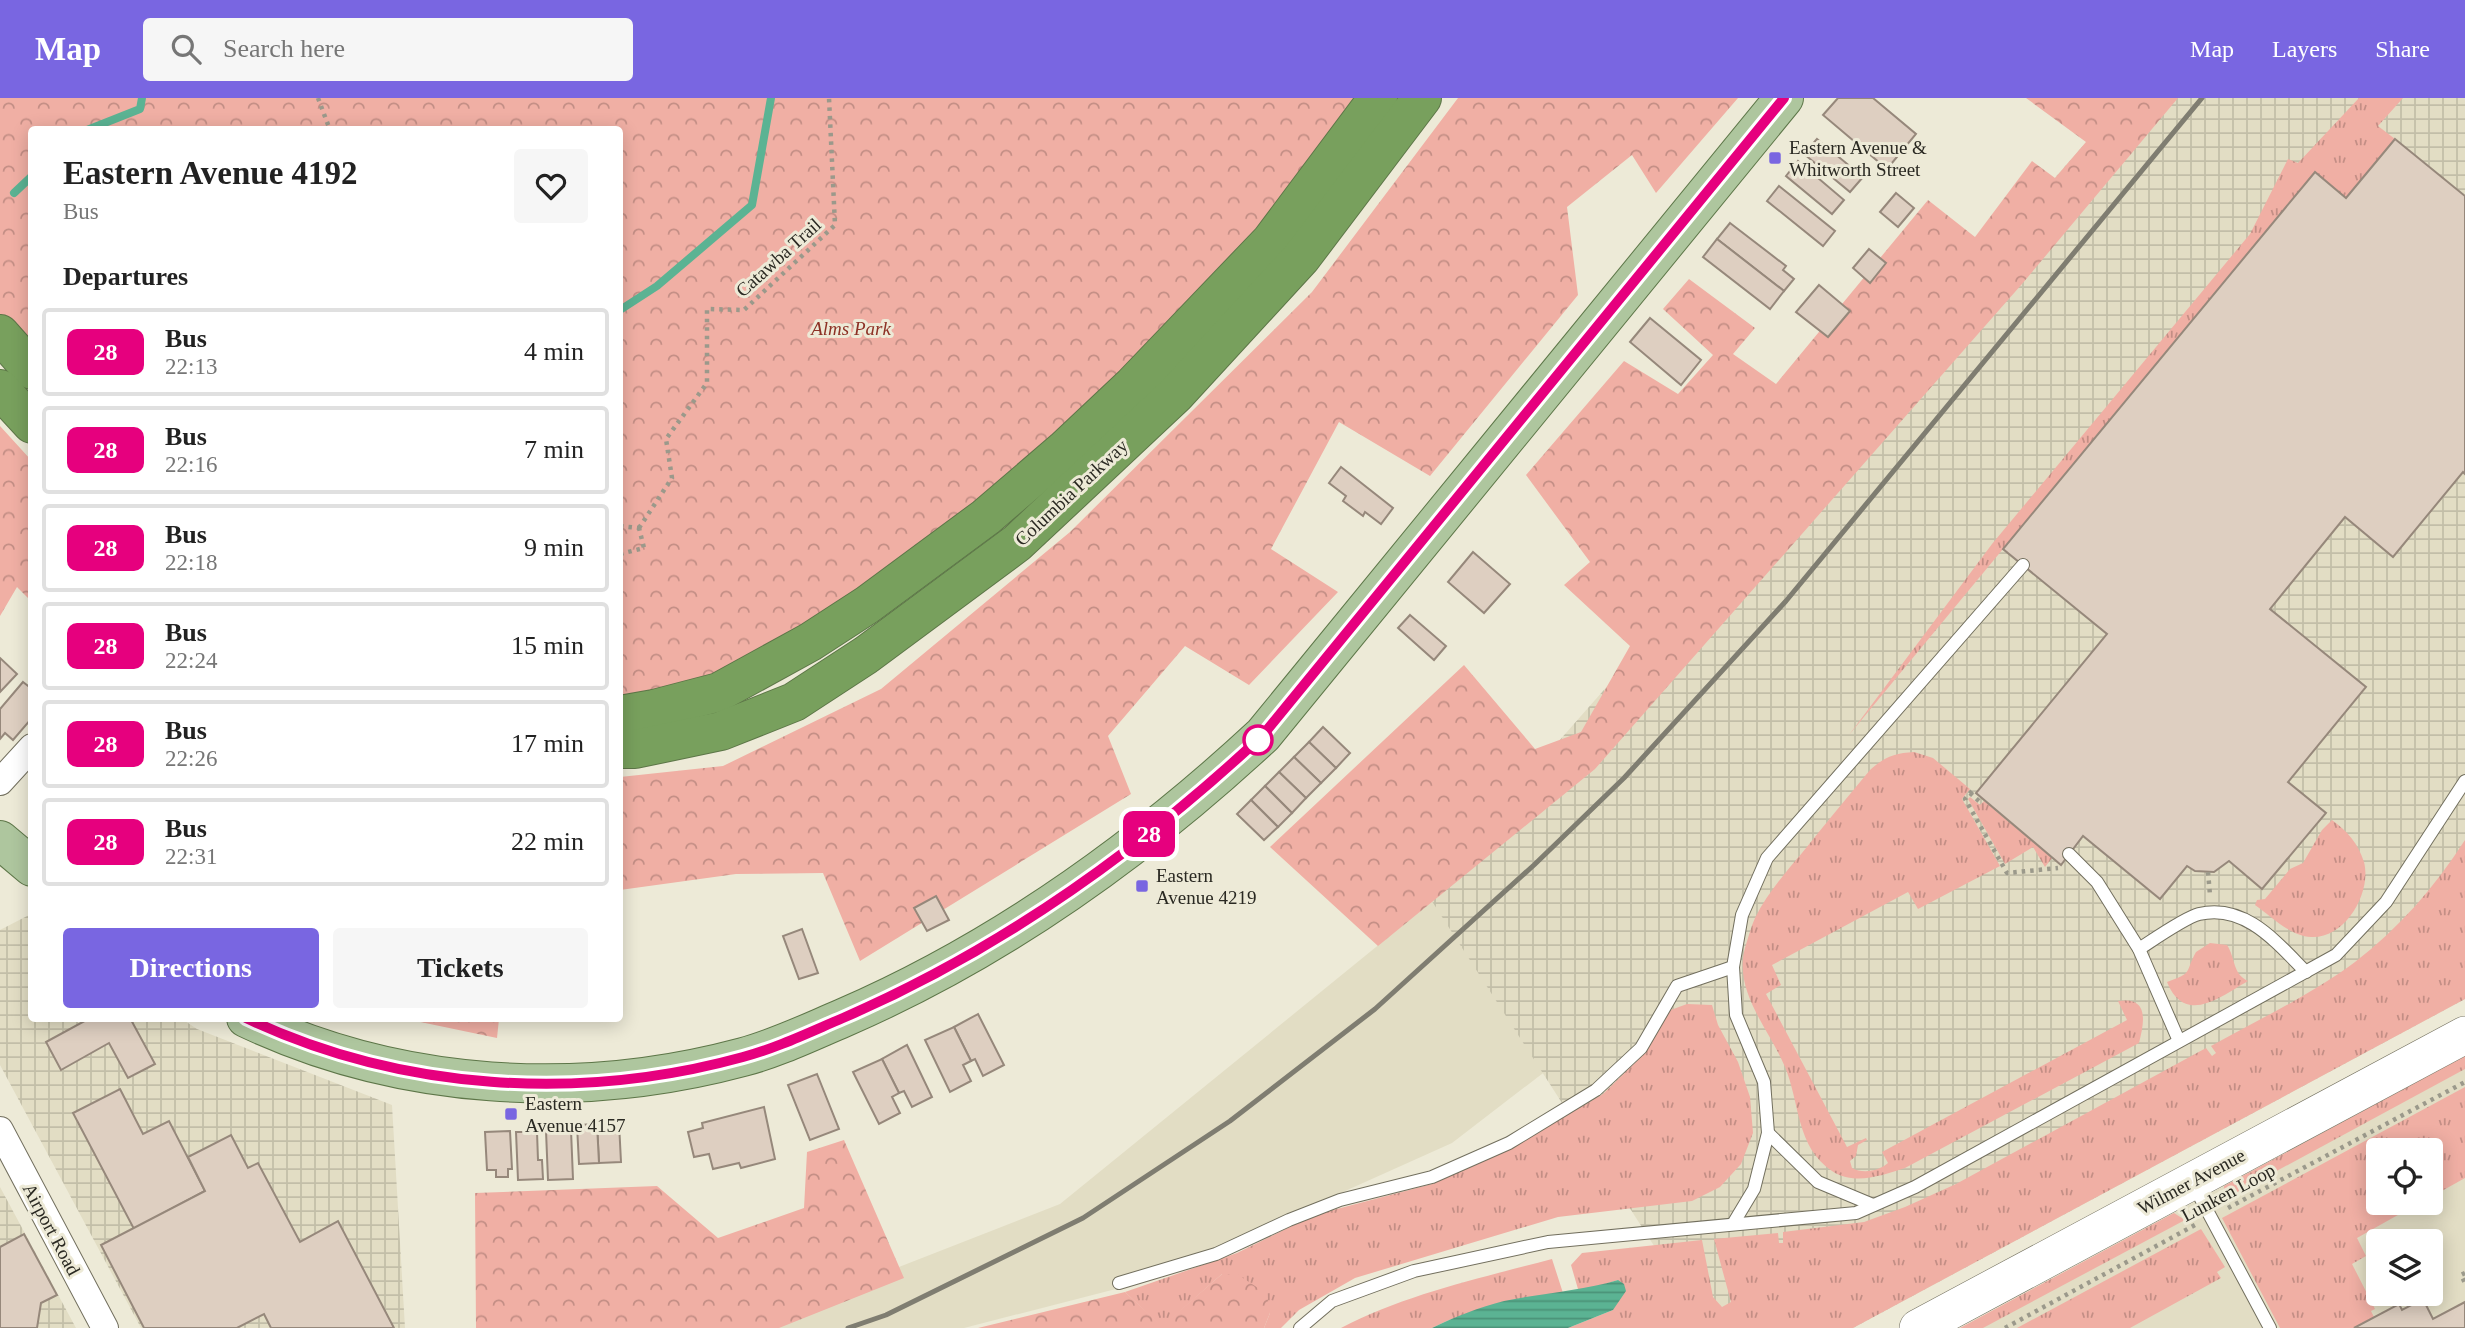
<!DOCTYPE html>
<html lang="en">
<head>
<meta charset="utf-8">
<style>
	:root { --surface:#fff; --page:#f6f6f6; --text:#222; --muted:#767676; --line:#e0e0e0; --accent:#7966e1 }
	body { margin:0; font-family:Georgia,serif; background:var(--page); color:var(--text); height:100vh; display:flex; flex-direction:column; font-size:26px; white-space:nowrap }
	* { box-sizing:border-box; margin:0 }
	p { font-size:23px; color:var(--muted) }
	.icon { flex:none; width:38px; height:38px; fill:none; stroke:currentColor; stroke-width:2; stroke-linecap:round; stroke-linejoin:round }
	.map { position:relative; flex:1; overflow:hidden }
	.panel { position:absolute; left:28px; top:28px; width:595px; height:896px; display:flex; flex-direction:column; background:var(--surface); border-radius:7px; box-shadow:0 4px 18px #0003 }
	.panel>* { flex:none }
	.badge { padding:0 14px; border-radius:10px; font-size:24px; line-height:46px }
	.fabs { position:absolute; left:2366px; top:1040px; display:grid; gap:14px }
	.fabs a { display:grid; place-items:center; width:77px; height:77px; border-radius:7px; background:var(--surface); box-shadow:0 4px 18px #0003; font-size:35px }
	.map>.badge { position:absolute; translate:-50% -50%; box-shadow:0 0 0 4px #fff }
	h2 { padding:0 35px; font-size:26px; line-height:63px }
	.round { display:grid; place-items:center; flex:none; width:74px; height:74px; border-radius:7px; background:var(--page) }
	.summary { display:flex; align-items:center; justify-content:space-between; height:119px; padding:0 35px }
	h1 { font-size:33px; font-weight:700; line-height:52px }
	.primary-button { display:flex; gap:14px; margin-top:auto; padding:14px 35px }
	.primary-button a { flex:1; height:80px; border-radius:7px; background:var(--accent); color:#fff; font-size:28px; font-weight:700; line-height:80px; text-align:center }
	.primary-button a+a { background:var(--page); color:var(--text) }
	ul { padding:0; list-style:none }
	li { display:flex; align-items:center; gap:21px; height:88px; margin:0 14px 10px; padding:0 21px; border:4px solid var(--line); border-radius:7px }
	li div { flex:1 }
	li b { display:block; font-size:26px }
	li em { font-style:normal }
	li .badge { min-width:77px; font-weight:700; text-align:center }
	header { display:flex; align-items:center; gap:42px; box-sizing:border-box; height:98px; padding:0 35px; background:var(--accent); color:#fff }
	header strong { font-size:33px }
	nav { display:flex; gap:38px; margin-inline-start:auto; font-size:24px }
	.search { width:490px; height:63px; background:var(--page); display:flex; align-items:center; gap:18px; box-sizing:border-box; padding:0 24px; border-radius:7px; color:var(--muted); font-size:26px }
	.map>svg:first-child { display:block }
	.built { fill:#e2ddc4; fill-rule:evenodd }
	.industrial { fill:url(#industrial-grid) }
	.grass { fill:url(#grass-tufts) }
	.forest { fill:url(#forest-crowns) }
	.water { fill:url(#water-rules) }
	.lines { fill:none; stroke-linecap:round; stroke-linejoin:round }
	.stream { stroke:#5bb393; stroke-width:8 }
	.building { fill:#decfc1; stroke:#96887b; stroke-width:2 }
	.lane-casing { stroke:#726f5e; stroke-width:14 }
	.street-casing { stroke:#726f5e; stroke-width:28 }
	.secondary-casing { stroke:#726f5e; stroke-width:38 }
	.primary-casing { stroke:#5d7648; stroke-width:40 }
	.highway-casing { stroke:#5d7648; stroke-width:40 }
	.path { stroke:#9b998b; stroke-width:4.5; stroke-dasharray:3.5 5; stroke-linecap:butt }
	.lane { stroke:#fff; stroke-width:12 }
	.street { stroke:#fff; stroke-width:26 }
	.secondary { stroke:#fff; stroke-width:37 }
	.primary { stroke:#aec69e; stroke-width:38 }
	.highway { stroke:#78a05d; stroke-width:38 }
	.rail { stroke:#7f7d71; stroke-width:5 }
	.line-casing { stroke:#fff; stroke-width:16 }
	.line { stroke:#e6007e; stroke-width:10 }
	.poi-dot { fill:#7966e1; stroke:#edead7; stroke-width:2.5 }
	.stop-dot { fill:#fff; stroke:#e6007e; stroke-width:3.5 }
	.labels { text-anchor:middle; stroke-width:6; stroke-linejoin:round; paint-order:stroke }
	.poi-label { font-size:19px; fill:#2a2922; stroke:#edead7; text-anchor:start }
	.street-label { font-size:19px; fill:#2a2922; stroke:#edead7 }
	.park-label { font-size:19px; font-style:italic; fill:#8d3125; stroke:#edead7 }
</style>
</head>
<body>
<header>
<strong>Map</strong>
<div class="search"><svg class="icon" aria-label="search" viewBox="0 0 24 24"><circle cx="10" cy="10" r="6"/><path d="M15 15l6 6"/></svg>Search here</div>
<nav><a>Map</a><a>Layers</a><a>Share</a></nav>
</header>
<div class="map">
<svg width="2465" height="1230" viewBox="0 0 2465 1230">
	<defs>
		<pattern id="industrial-grid" width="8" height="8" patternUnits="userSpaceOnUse" patternTransform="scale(1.75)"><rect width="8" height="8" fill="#e2ddc4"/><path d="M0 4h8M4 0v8" fill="none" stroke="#c2bea8"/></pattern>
		<pattern id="grass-tufts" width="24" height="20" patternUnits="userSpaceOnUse" patternTransform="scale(1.75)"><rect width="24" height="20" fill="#f0afa4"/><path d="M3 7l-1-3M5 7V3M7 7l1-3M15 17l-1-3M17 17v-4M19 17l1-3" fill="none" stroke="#c38e85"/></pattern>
		<pattern id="forest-crowns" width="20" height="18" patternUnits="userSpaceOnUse" patternTransform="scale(1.75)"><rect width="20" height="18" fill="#f0afa4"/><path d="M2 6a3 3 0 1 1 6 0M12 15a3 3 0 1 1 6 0" fill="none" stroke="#c38e85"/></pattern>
		<pattern id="water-rules" width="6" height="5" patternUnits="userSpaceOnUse" patternTransform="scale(1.75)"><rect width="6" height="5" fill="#5bb393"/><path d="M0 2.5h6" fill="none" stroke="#4b9278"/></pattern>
	</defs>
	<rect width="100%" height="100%" fill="#edead7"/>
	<g class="built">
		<path d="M 1595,671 L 1599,932 L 1452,1045 L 1143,1184 L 964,1230 L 743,1230 L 1060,1106 Z"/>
		<path d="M 2465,958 L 2465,1230 L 1960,1230 L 2224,1088 ZM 2378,1052 L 2431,1052 L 2431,1104 L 2378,1104 ZM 2378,1143 L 2431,1143 L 2431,1195 L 2378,1195 Z"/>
	</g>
	<g class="industrial">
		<path d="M 2125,0 L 2465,0 L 2465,901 L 1853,1230 L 1707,1230 L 1426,794 Z"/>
		<path d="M 31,816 L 32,920 L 182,921 L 197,931 L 392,1007 L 405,1230 L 141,1230 L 0,967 L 0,832 Z"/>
		<path d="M 0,1088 L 0,1089 L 76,1230 L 0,1230 Z"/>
	</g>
	<g class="grass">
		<path d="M 2359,0 L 2403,0 L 2378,28 L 2395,41 L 2346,100 L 2314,75 L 1849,637 L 1992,446 L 2250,136 L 2288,61 L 2298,65 Z"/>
		<path d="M 1914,654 L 1933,660 L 1970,691 L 1962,701 L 2000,768 L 1918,811 L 1908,794 L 1772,867 L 1781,887 L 1766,896 L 1847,1049 L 1866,1040 L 1867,1042 L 1858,1047 L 1856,1058 L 1850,1063 L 1852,1070 C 1863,1076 1879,1073 1888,1065 L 1882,1054 L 2127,922 L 2118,903 C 2150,898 2144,925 2139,945 L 1905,1070 C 1883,1077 1854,1088 1832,1073 C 1796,1049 1800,1005 1785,969 C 1770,932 1733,894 1745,850 C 1748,840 1751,829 1755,820 C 1767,796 1785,775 1802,755 C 1824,727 1847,700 1870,672 C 1884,659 1895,655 1914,654 Z"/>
		<path d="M 1970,699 L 1980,707 L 1984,703 L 2052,760 L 2045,769 L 2033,749 L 2005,766 L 1968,701 Z"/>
		<path d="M 2332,722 C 2347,733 2358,745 2364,764 C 2372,795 2345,841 2311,839 C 2290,838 2271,818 2255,807 L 2257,802 L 2265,801 L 2290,771 L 2303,765 L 2322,732 Z"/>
		<path d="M 2465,742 L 2465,901 L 1853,1230 L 1568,1230 L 1613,1212 L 1618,1182 L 1589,1191 L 1578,1191 L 1571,1167 L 1582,1155 L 1702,1142 L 1713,1199 L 1722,1209 L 1731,1204 L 1714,1141 L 1778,1135 L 1779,1145 L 1783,1145 L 1783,1134 L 1864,1124 L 1905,1109 L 1956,1086 L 2206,950 L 2212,958 L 2216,955 L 2211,948 C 2259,921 2311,897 2355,864 C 2399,830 2435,789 2465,742 Z"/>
		<path d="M 2210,845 L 2227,847 C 2236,861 2232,875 2248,883 C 2220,899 2185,928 2167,884 C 2194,874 2184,876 2196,854 Z"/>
		<path d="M 1687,906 L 1712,907 L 1718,927 L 1738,964 L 1750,999 L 1753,1035 L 1741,1066 L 1720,1089 L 1692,1103 L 1558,1119 L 1355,1180 L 1299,1212 L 1281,1230 L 1264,1230 L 1270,1215 L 1222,1176 L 1162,1229 L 1125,1194 L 1237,1155 L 1314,1117 L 1432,1086 L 1513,1049 L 1603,996 L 1646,954 L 1668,913 Z"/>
		<path d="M 2465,958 L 2465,971 L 2223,1102 L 2224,1088 Z"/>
		<path d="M 2465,989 L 2465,1080 L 2431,1099 L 2431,1052 L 2378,1052 L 2378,1104 L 2421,1104 L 2357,1140 L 2366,1158 L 2352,1166 L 2375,1211 L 2371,1213 L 2374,1219 L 2354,1230 L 2280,1230 L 2222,1120 Z"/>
		<path d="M 2174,1115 L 2185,1122 L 1983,1230 L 1960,1230 Z"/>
		<path d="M 2201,1131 L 2225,1169 L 2217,1174 L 2221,1180 L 2130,1230 L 2017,1230 Z"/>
		<path d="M 1552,1161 L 1563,1195 L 1502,1204 L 1449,1222 L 1432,1230 L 1341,1230 C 1406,1196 1481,1180 1552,1161 Z"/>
	</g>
	<g class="forest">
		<path d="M 0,0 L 1378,0 L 1219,198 L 810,544 L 620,615 L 620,32 L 32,32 L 31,272 L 0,236 Z"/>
		<path d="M 1458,0 L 1738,0 L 1656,95 L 1632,57 L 1567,109 L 1578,197 L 1430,378 L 1339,324 L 1271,451 L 1338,494 L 1249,587 L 1185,548 L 1108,638 L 1131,696 L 860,863 L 823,775 L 736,776 L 620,792 L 620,679 L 723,668 L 881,591 L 1070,434 L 1312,194 Z"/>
		<path d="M 2026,0 L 2178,0 L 2022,186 L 1595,671 L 1378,848 L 1270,749 L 1464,567 L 1535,651 L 1581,634 L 1630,548 L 1564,487 L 1590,464 L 1526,377 L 1624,263 L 1678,296 L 1713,257 L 1663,211 L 1689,181 L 1755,230 L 1733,256 L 1776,286 L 1928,102 L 1975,139 L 2032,63 L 2055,80 L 2086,44 Z"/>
		<path d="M 0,328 L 31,362 L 32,504 L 17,489 L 0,518 Z"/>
		<path d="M 406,921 L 499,921 L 497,940 Z"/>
		<path d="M 844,1042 L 904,1180 L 779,1230 L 476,1230 L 475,1095 L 657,1088 L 718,1140 L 804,1110 L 807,1054 Z"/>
		<path d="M 1222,1176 L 1237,1176 L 1267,1196 L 1270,1215 L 1264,1230 L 978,1230 L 1125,1194 L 1162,1228 Z"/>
	</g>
	<path class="water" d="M 1618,1182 L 1624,1186 L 1626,1193 L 1613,1212 L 1568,1230 L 1432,1230 C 1454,1219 1480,1209 1504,1203 C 1542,1195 1581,1193 1618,1182 Z"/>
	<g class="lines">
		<g class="stream">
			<path d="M 87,32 L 140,11 L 142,0"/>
			<path d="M 14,95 L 32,78"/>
			<path d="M 620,212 L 657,188 L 752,107 L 771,0"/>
		</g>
	</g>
	<g class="building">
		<path d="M 1838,0 L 1873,0 L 1916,36 L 1887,71 L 1823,17 Z"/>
		<path d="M 1817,41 L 1863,79 L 1850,94 L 1804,56 Z"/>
		<path d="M 2395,41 L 2465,98 L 2465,376 L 2463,374 L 2393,459 L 2345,419 L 2270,511 L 2366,589 L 2288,684 L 2326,715 L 2262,791 L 2229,763 L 2214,774 L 2195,773 L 2187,768 L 2160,801 L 2083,738 L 2061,767 L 1976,695 L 2107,536 L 2003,451 L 2315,74 L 2346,100 Z"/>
		<path d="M 1798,63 L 1844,102 L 1832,116 L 1786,78 Z"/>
		<path d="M 1779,88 L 1835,133 L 1823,148 L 1767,103 Z"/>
		<path d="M 1896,95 L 1914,110 L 1898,129 L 1880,114 Z"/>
		<path d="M 1730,125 L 1786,168 L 1783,172 L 1794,181 L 1784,193 L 1717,141 Z"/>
		<path d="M 1717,141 L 1784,193 L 1770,211 L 1703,159 Z"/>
		<path d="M 1869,151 L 1886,165 L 1870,185 L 1853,170 Z"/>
		<path d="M 1819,187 L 1850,213 L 1828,239 L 1796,214 Z"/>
		<path d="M 1650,220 L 1701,262 L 1681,287 L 1630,244 Z"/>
		<path d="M 1341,369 L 1393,410 L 1381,426 L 1365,414 L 1363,418 L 1343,403 L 1346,398 L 1329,385 Z"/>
		<path d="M 1473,454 L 1510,486 L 1484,515 L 1448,484 Z"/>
		<path d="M 1410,517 L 1446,548 L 1434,562 L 1398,530 Z"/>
		<path d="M 0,560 L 17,576 L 0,594 Z"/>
		<path d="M 23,584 L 32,591 L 32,620 L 13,642 L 5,635 L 0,641 L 0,611 Z"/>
		<path d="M 1323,629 L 1350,655 L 1336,670 L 1309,644 Z"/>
		<path d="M 1309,644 L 1336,670 L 1321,685 L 1294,659 Z"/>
		<path d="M 1294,659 L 1321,685 L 1306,700 L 1279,674 Z"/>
		<path d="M 1279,674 L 1306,700 L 1292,715 L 1265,688 Z"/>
		<path d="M 1265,688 L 1292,715 L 1278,729 L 1251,702 Z"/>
		<path d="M 1251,702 L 1278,729 L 1264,742 L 1237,716 Z"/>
		<path d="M 936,798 L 949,822 L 927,833 L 914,810 Z"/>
		<path d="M 802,831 L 818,875 L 799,881 L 783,838 Z"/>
		<path d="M 978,916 L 1004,967 L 983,978 L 975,961 L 971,963 L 954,929 Z"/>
		<path d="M 90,920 L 130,920 L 155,966 L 128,980 L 109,945 L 61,972 L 46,944 Z"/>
		<path d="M 954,929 L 971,963 L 963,967 L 971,983 L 950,994 L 925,942 Z"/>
		<path d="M 907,947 L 932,999 L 912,1009 L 904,993 L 899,995 L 882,961 Z"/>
		<path d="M 882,961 L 899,995 L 892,999 L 900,1015 L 879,1026 L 853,974 Z"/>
		<path d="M 817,976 L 839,1031 L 810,1042 L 788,987 Z"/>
		<path d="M 120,991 L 143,1036 L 169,1023 L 205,1093 L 134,1131 L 73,1015 Z"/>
		<path d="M 764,1009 L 775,1061 L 741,1070 L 739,1065 L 713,1071 L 709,1056 L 694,1059 L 688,1034 L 703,1030 L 702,1025 Z"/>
		<path d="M 619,1025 L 621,1064 L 599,1065 L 597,1026 Z"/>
		<path d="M 597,1026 L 599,1065 L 579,1066 L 577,1027 Z"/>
		<path d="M 571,1032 L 573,1081 L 548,1082 L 546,1033 Z"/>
		<path d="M 510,1033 L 512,1071 L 508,1071 L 508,1079 L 496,1079 L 496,1072 L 487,1072 L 485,1034 Z"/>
		<path d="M 516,1034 L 537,1034 L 538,1062 L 542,1062 L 543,1081 L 518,1082 Z"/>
		<path d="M 231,1037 L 248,1070 L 258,1065 L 300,1144 L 338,1123 L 394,1230 L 271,1230 L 264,1216 L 237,1230 L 144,1230 L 101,1147 L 205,1093 L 188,1059 Z"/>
		<path d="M 24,1136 L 57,1197 L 41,1205 L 37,1230 L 0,1230 L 0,1149 Z"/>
		<path d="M 2423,1201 L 2433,1221 L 2465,1204 L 2465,1230 L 2354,1230 L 2399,1206 L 2402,1212 Z"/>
	</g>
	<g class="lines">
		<g class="lane-casing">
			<g id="lane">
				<path d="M 2069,756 L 2097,784 L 2139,851 L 2179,943"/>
				<path d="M 2139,851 C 2153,842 2184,820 2199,816 C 2245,805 2277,845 2306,874"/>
				<path d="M 1768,1035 L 1818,1084 L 1873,1107"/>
				<path d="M 2193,1086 L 2270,1230"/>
				<path d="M 1733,1126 L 1754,1091 L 1768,1035 L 1764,984 L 1736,917 L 1733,869 L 1742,817 L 1767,760 L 2023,467"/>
				<path d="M 1119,1185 L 1216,1156 L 1289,1122 L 1340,1102 L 1432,1079 L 1509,1045 L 1596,992 L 1641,950 L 1677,888 L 1733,869"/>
				<path d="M 1300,1230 L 1332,1203 L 1414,1173 L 1548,1144 L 1856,1115 L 1915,1089 L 2336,857 L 2386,804 L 2465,683"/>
			</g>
		</g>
		<g class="street-casing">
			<g id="street">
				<path d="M 0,684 L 32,649"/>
				<path d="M 0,1032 L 105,1230"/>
			</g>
		</g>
		<g class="secondary-casing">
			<path id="secondary" d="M 1918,1230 L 2465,937"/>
		</g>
		<g class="primary-casing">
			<g id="primary">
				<path d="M 0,742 L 32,769"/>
				<path d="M 246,920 C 400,993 579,1003 743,959 C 777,950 810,934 843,920 C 1000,852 1138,753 1263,637 L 1784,0"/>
			</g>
		</g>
		<g class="highway-casing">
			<g id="highway">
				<path d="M 0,236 L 32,272"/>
				<path d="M 0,291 L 32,326"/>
				<path d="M 620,617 L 654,611 L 719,594 L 810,544 L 867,507 L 986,419 L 1064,352 L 1133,287 L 1271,143 L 1378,0"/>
				<path d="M 620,651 L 635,651 L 721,633 L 794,604 L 866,557 L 1017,445 L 1175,297 L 1301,160 L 1422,0"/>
			</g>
		</g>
		<g class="path">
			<path d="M 318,0 L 330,32"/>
			<path d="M 620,428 L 639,430"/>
			<path d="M 639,430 L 672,380 L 666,341 L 707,285 L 707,211 L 744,212 L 835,127 L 829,0"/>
			<path d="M 620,456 L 644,450 L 639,430"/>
			<path d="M 1972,693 L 1965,701 L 2007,775 L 2058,770"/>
			<path d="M 1970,695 L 1980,704"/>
			<path d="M 2208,774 L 2210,797"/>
			<path d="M 2228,1110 L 2465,984"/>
			<path d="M 2465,1175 L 2461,1177 L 2465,1185"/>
			<path d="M 2005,1230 L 2195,1127"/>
		</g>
		<use href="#lane" class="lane"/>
		<use href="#street" class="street"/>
		<use href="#secondary" class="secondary"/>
		<use href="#primary" class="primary"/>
		<use href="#highway" class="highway"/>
		<path class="rail" d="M 848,1230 L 886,1217 L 1083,1120 L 1230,1023 L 1375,911 L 1534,767 L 1624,680 L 1786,503 L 2202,0"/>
	</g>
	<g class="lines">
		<g class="line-casing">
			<path id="line" d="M 246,920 C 400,993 580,1004 743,959 C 777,950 810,934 843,920 C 1000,852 1139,753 1263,637 L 1784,0"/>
		</g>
		<use href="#line" class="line"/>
	</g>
	<g class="poi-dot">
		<rect x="1768" y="53" width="14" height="14" rx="3.5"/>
		<rect x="1135" y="781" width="14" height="14" rx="3.5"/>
		<rect x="504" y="1009" width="14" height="14" rx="3.5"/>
	</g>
	<circle class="stop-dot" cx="1258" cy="642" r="14"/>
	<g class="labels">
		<g class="poi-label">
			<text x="1789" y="56">Eastern Avenue &amp;<tspan x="1789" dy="22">Whitworth Street</tspan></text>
			<text x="1156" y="784">Eastern<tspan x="1156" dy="22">Avenue 4219</tspan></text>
			<text x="525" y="1012">Eastern<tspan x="525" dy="22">Avenue 4157</tspan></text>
		</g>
		<g class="street-label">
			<text transform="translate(778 159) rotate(-42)" y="7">Catawba Trail</text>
			<text transform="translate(1071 394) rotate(-43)" y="7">Columbia Parkway</text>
			<text transform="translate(2191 1083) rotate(-28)" y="7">Wilmer Avenue</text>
			<text transform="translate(2228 1094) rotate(-28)" y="7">Lunken Loop</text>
			<text transform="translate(52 1131) rotate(62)" y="7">Airport Road</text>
		</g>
		<g class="park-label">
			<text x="851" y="237">Alms Park</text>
		</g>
	</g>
</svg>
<div class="fabs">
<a><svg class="icon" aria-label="locate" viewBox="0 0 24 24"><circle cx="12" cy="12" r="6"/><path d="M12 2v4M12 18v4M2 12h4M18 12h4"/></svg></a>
<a><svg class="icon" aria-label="layers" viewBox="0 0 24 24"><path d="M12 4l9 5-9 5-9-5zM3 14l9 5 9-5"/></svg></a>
</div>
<b class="badge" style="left:1149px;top:736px;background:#e6007e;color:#fff">28</b>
<section class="panel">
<div class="summary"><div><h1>Eastern Avenue 4192</h1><p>Bus</p></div><a class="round"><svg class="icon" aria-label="heart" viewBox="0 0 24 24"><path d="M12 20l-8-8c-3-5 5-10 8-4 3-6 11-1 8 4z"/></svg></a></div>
<h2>Departures</h2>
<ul>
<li><span class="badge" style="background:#e6007e;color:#fff">28</span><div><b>Bus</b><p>22:13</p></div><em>4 min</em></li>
<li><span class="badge" style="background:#e6007e;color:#fff">28</span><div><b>Bus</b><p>22:16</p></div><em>7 min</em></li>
<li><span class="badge" style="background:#e6007e;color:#fff">28</span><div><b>Bus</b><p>22:18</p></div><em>9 min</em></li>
<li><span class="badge" style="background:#e6007e;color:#fff">28</span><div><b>Bus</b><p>22:24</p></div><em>15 min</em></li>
<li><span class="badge" style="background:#e6007e;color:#fff">28</span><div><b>Bus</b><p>22:26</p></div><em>17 min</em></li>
<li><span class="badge" style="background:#e6007e;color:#fff">28</span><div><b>Bus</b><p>22:31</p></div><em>22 min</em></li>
</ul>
<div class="primary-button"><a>Directions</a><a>Tickets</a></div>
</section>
</div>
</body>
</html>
